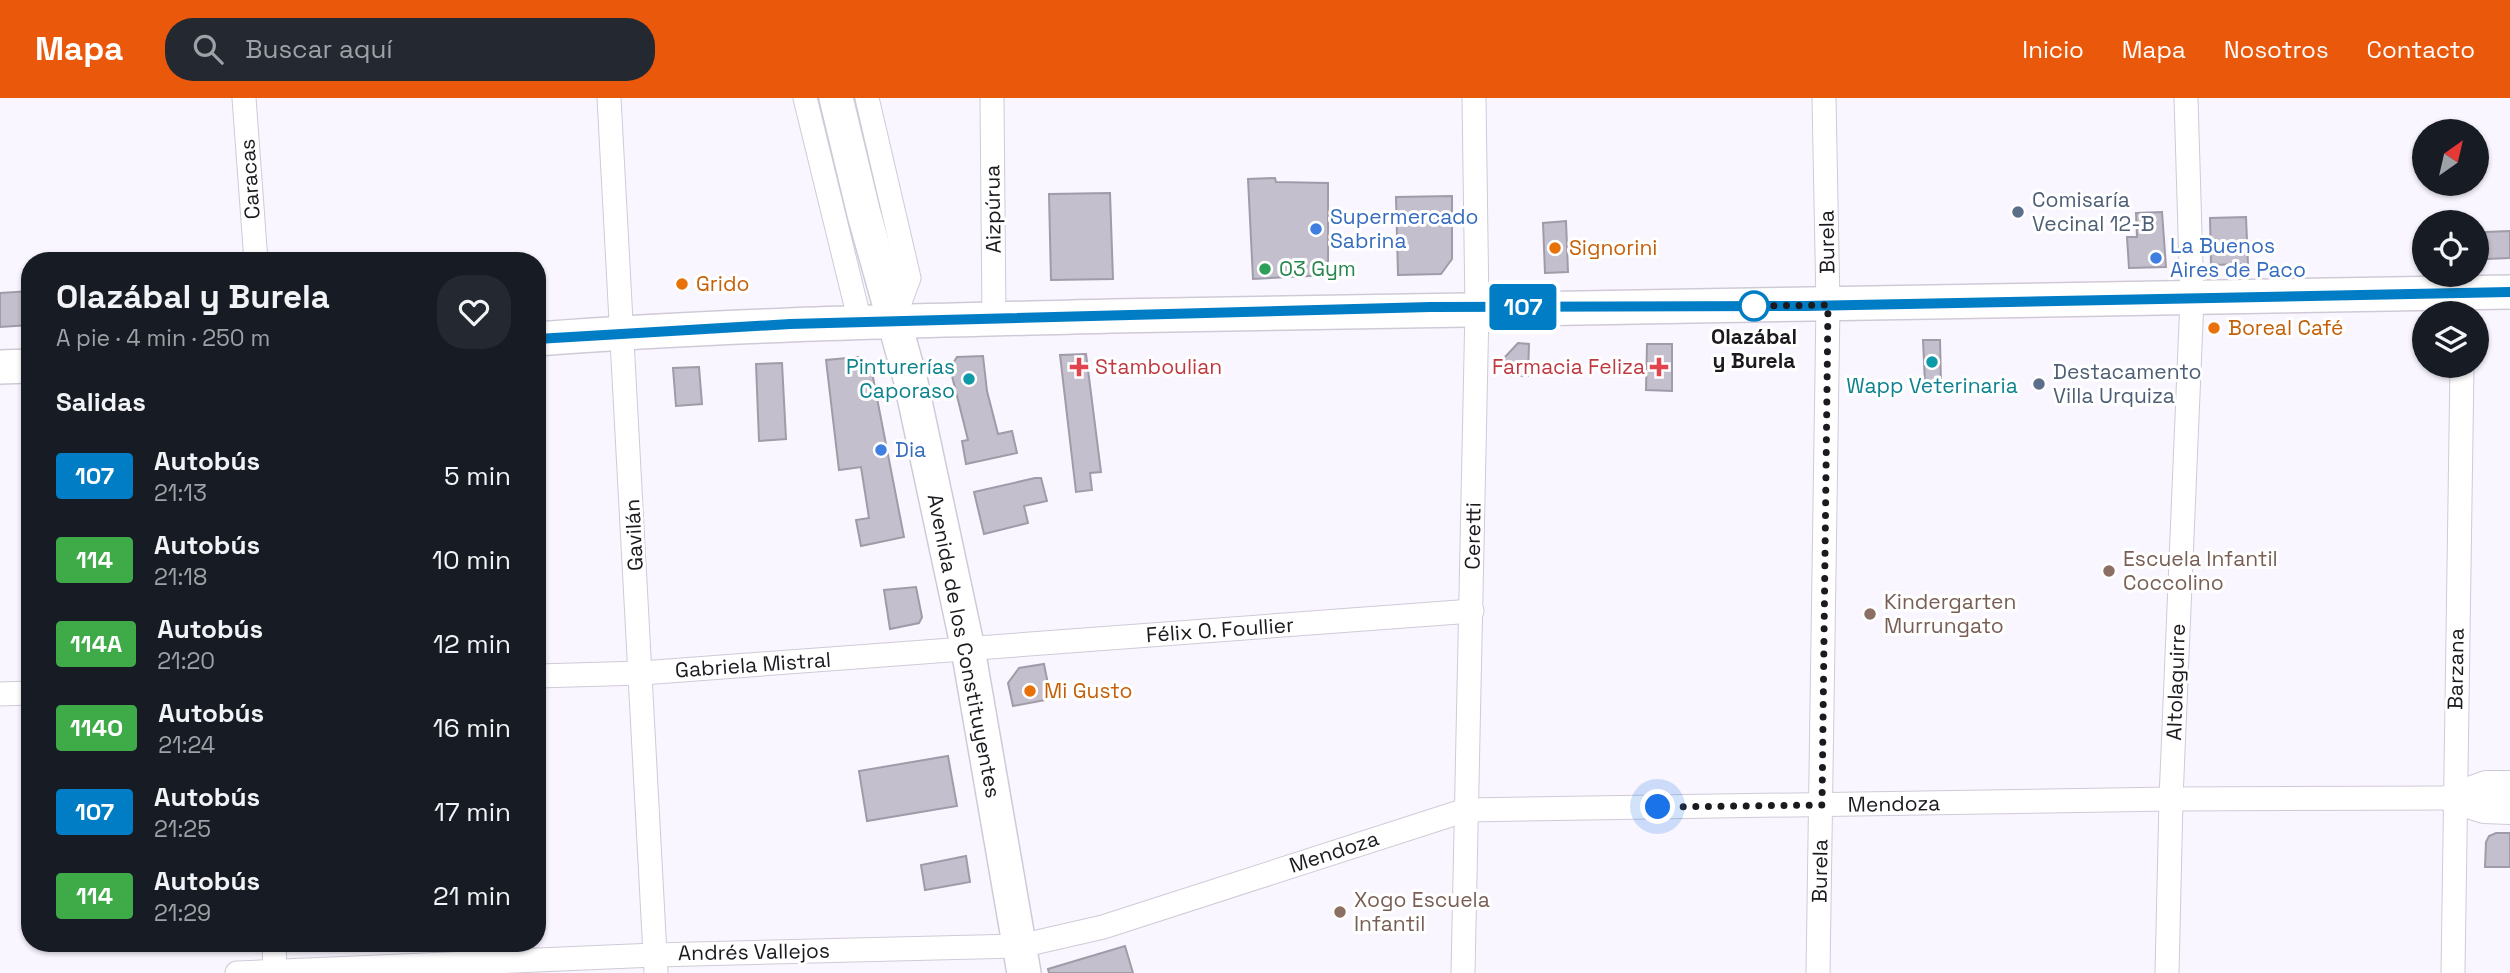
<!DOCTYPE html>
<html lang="es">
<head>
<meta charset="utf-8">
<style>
	:root { --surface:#171b24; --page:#242831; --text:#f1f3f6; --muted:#9ea1a6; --accent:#ea580c }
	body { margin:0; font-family:"Space Grotesk",sans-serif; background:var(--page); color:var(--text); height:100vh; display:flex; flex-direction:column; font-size:26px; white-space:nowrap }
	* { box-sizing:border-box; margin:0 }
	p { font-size:23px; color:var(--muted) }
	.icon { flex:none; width:38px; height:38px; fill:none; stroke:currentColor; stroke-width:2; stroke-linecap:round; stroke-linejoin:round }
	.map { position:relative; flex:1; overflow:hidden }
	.panel { position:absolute; left:21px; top:154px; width:525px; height:700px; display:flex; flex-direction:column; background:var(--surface); border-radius:28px; box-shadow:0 2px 5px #0004 }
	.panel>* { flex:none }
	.badge { padding:0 14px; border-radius:5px; font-size:24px; line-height:46px }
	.needle { width:46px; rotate:34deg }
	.tools { position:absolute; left:2412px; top:21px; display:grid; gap:14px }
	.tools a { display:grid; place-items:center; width:77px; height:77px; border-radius:50%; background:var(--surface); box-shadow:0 2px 5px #0004; font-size:35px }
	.you { position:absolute; width:35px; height:35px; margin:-18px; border:5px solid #fff; border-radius:50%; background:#1a73e8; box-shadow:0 0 0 10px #1a73e833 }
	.map>.badge { position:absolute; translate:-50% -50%; box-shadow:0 0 0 4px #fff }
	h2 { padding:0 35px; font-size:26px; line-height:63px }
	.round { display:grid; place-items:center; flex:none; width:74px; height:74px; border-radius:28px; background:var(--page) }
	.overview { display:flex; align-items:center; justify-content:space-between; height:119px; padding:0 35px }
	h1 { font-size:33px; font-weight:700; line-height:52px }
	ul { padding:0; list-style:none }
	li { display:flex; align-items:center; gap:21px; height:84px; padding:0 35px }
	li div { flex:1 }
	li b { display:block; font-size:26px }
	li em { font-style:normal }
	li .badge { min-width:77px; font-weight:700; text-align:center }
	header { display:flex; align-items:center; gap:42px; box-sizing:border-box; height:98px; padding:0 35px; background:var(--accent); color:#fff }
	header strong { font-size:33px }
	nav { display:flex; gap:38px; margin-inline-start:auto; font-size:24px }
	.search { width:490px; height:63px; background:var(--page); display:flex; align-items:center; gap:18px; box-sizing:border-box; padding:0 24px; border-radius:28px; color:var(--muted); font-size:26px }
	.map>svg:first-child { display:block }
	.building { fill:#c4bfcd; stroke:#a09ba8; stroke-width:2 }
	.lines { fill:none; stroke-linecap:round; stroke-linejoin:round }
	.minor-casing { stroke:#d0cad7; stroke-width:25 }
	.tertiary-casing { stroke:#d0cad7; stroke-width:32 }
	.secondary-casing { stroke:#d0cad7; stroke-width:36 }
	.minor { stroke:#fff; stroke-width:23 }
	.tertiary { stroke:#fff; stroke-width:30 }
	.secondary { stroke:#fff; stroke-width:33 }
	.line-casing { stroke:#fff; stroke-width:16 }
	.line { stroke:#007dc5; stroke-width:10 }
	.walk { stroke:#1d1a1f; stroke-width:7; stroke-dasharray:0 12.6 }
	.service-dot { fill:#5c6f8a; stroke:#fff; stroke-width:2.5 }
	.shop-dot { fill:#3f7fe0; stroke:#fff; stroke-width:2.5 }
	.food-dot { fill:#e8710a; stroke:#fff; stroke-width:2.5 }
	.leisure-dot { fill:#2e9e5b; stroke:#fff; stroke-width:2.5 }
	.stop-dot { fill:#fff; stroke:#007dc5; stroke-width:3.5 }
	.culture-dot { fill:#0f9aa8; stroke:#fff; stroke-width:2.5 }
	.health-dot { fill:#e0444e; stroke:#fff; stroke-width:2.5 }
	.education-dot { fill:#8d6e63; stroke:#fff; stroke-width:2.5 }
	.labels { text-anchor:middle; stroke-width:6; stroke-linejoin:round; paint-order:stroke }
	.street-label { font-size:21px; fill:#1d1a1f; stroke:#fff }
	.service-label { font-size:21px; fill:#4e5e75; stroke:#fff; text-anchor:start }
	.shop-label { font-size:21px; fill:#366cbe; stroke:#fff; text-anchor:start }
	.food-label { font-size:21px; fill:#c56008; stroke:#fff; text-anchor:start }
	.leisure-label { font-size:21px; fill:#27864d; stroke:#fff; text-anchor:start }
	.stop-label { font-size:21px; font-weight:bold; fill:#1d1a1f; stroke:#fff }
	.culture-label { font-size:21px; fill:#0d838f; stroke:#fff; text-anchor:end }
	.health-label { font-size:21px; fill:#be3a42; stroke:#fff; text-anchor:start }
	.education-label { font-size:21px; fill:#785e54; stroke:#fff; text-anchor:start }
</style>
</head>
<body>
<header>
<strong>Mapa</strong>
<div class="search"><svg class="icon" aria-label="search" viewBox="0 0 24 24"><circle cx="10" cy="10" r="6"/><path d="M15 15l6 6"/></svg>Buscar aquí</div>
<nav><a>Inicio</a><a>Mapa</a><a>Nosotros</a><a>Contacto</a></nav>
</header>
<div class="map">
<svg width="2510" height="875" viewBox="0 0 2510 875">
	<rect width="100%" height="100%" fill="#faf6ff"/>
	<g class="building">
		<path d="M 1275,80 L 1276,84 L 1328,85 L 1328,177 L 1253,181 L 1248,81 Z"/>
		<path d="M 1110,95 L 1113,181 L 1051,182 L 1049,96 Z"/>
		<path d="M 1452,98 L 1452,161 L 1441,176 L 1398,177 L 1396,99 Z"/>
		<path d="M 2162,114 L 2166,169 L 2129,170 L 2127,139 L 2137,139 L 2136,115 Z"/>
		<path d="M 2246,119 L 2248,166 L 2211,167 L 2210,120 Z"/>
		<path d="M 1566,123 L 1568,174 L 1545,175 L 1543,125 Z"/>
		<path d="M 2510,133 L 2510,160 L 2487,161 L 2485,134 Z"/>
		<path d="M 30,193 L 30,227 L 0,229 L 0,195 Z"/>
		<path d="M 1923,242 L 1940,242 L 1941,286 L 1925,286 Z"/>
		<path d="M 1518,245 L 1529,246 L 1528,278 L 1504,277 L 1505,259 Z"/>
		<path d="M 1647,246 L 1672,246 L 1672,293 L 1646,292 Z"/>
		<path d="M 1086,256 L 1101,374 L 1090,375 L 1092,392 L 1076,394 L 1060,257 Z"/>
		<path d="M 983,258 L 987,293 L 998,336 L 1012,333 L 1017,355 L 966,366 L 962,343 L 968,342 L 950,270 L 957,259 Z"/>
		<path d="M 858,259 L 871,269 L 904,439 L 861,448 L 856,422 L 869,420 L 861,369 L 839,372 L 826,262 Z"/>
		<path d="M 782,265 L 786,341 L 759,343 L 756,266 Z"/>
		<path d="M 699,269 L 702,306 L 676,308 L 673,270 Z"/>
		<path d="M 1035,380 L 1041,380 L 1047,403 L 1024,408 L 1028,425 L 984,436 L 974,394 Z"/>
		<path d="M 916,489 L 922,519 L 919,525 L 890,531 L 884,492 Z"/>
		<path d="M 1044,566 L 1051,601 L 1013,608 L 1008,585 L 1019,570 Z"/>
		<path d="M 948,658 L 957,708 L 867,723 L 859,673 Z"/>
		<path d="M 2496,735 L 2510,735 L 2510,769 L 2485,769 L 2486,744 L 2489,738 Z"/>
		<path d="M 966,758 L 970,784 L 925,792 L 921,767 Z"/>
		<path d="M 1125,848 L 1133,875 L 1049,875 L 1048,871 Z"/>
	</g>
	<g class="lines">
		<g class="minor-casing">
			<g id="minor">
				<path d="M 244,0 L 256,163"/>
				<path d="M 609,0 L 656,875"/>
				<path d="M 805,0 L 860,224"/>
				<path d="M 867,0 L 909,180 L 893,223"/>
				<path d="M 992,0 L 994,221"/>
				<path d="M 537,578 L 642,575 L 1472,513"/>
				<path d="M 0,596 L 30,595"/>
				<path d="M 274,845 L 275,875"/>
				<path d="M 237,875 L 655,857 L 1020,848 L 1103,829 L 1466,712 L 2171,701 L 2453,700"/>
				<path d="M 1463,875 L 1477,210 L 1474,0"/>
				<path d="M 1818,875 L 1828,207 L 1824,0"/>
				<path d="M 2167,875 L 2171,701 L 2192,201 L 2186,0"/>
				<path d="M 2453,875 L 2462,268"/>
			</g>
		</g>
		<g class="tertiary-casing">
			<g id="tertiary">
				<path d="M 2453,700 L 2486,688 L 2510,688"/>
				<path d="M 2453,700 L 2484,710 L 2510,711"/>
			</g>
		</g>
		<g class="secondary-casing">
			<g id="secondary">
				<path d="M 836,0 L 864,116 L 910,280 L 968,551 L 1024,875"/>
				<path d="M 537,241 C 729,226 920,223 1112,218 C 1578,206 2044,206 2510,194"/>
				<path d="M 0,269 L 30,268"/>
			</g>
		</g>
		<use href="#minor" class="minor"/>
		<use href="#tertiary" class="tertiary"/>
		<use href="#secondary" class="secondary"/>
	</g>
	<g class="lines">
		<g class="line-casing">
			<path id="line" d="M 537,241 L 790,226 L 1430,209 L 1804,208 L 2510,194"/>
		</g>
		<use href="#line" class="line"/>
		<path class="walk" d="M 1658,709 L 1822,707 L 1828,207 L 1754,208"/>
	</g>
	<g class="service-dot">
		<circle cx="2018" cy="114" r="7"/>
		<circle cx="2039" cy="286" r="7"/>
	</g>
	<g class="shop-dot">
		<circle cx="1316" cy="131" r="7"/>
		<circle cx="2156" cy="160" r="7"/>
		<circle cx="881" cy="352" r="7"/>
	</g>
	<g class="food-dot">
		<circle cx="1555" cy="150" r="7"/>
		<circle cx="682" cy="186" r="7"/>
		<circle cx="2214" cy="230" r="7"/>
		<circle cx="1030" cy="593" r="7"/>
	</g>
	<circle class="leisure-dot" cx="1265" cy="171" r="7"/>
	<circle class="stop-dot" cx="1754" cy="208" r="14"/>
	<g class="culture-dot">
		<circle cx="1932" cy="264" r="7"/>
		<circle cx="969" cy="281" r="7"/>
	</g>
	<g class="health-dot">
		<path d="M1075.5 258.5h7v7h7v7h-7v7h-7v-7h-7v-7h7z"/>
		<path d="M1655.5 258.5h7v7h7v7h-7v7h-7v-7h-7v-7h7z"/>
	</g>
	<g class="education-dot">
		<circle cx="2109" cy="473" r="7"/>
		<circle cx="1870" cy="516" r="7"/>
		<circle cx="1340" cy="814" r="7"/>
	</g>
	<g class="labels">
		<g class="street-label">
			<text transform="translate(250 81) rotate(-94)" y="7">Caracas</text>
			<text transform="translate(993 111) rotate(-91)" y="7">Aizpúrua</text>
			<text transform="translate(1827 144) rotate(-91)" y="7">Burela</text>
			<text transform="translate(634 437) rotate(-93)" y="7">Gavilán</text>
			<text transform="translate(1473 438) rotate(-89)" y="7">Ceretti</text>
			<text transform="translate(1220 532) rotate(-4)" y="7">Félix O. Foullier</text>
			<text transform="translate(964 548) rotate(79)" y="7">Avenida de los Constituyentes</text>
			<text transform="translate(753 567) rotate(-4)" y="7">Gabriela Mistral</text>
			<text transform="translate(2456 571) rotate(-89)" y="7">Barzana</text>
			<text transform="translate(2176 584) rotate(-88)" y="7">Altolaguirre</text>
			<text transform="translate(1894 706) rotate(-1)" y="7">Mendoza</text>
			<text transform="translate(1334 754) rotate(-18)" y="7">Mendoza</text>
			<text transform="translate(1820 773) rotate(-89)" y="7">Burela</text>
			<text transform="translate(754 854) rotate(-1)" y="7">Andrés Vallejos</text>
		</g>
		<g class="service-label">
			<text x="2032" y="109">Comisaría<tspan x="2032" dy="24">Vecinal 12-B</tspan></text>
			<text x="2053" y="281">Destacamento<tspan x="2053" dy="24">Villa Urquiza</tspan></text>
		</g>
		<g class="shop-label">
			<text x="1330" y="126">Supermercado<tspan x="1330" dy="24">Sabrina</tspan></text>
			<text x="2170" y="155">La Buenos<tspan x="2170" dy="24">Aires de Paco</tspan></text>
			<text x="895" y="359">Dia</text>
		</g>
		<g class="food-label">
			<text x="1569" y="157">Signorini</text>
			<text x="696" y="193">Grido</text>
			<text x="2228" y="237">Boreal Café</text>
			<text x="1044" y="600">Mi Gusto</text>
		</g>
		<g class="leisure-label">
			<text x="1279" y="178">O3 Gym</text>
		</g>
		<g class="stop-label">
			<text x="1754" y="246">Olazábal<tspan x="1754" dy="24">y Burela</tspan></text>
		</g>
		<g class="culture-label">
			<text x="955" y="276">Pinturerías<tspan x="955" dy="24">Caporaso</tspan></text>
			<text x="1932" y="295" text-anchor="middle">Wapp Veterinaria</text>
		</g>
		<g class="health-label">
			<text x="1095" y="276">Stamboulian</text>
			<text x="1645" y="276" text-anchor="end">Farmacia Feliza</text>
		</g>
		<g class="education-label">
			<text x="2123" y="468">Escuela Infantil<tspan x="2123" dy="24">Coccolino</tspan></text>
			<text x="1884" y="511">Kindergarten<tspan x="1884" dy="24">Murrungato</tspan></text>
			<text x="1354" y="809">Xogo Escuela<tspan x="1354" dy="24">Infantil</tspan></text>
		</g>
	</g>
</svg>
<div class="tools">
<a><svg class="needle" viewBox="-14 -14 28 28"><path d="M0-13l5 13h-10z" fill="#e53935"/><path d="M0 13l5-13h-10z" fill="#9ea1a6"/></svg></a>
<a><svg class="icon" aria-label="locate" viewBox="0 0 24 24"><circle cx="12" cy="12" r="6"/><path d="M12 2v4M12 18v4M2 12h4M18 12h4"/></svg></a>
<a><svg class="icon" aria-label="layers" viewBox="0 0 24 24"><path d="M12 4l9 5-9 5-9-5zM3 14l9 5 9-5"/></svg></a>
</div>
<div class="you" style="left:1658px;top:709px"></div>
<b class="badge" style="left:1523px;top:209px;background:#007dc5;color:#fff">107</b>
<section class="panel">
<div class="overview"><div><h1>Olazábal y Burela</h1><p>A pie · 4 min · 250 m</p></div><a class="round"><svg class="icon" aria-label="heart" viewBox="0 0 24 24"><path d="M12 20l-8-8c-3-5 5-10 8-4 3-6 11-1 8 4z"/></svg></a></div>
<h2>Salidas</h2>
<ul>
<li><span class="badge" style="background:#007dc5;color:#fff">107</span><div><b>Autobús</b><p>21:13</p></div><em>5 min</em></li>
<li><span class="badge" style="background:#3fab48;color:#fff">114</span><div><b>Autobús</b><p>21:18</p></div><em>10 min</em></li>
<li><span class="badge" style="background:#3fab48;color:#fff">114A</span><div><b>Autobús</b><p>21:20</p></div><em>12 min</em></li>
<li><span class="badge" style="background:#3fab48;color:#fff">114O</span><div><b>Autobús</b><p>21:24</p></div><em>16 min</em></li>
<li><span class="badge" style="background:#007dc5;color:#fff">107</span><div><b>Autobús</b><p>21:25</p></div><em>17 min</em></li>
<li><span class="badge" style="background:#3fab48;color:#fff">114</span><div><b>Autobús</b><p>21:29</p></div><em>21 min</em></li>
</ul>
</section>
</div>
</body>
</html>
